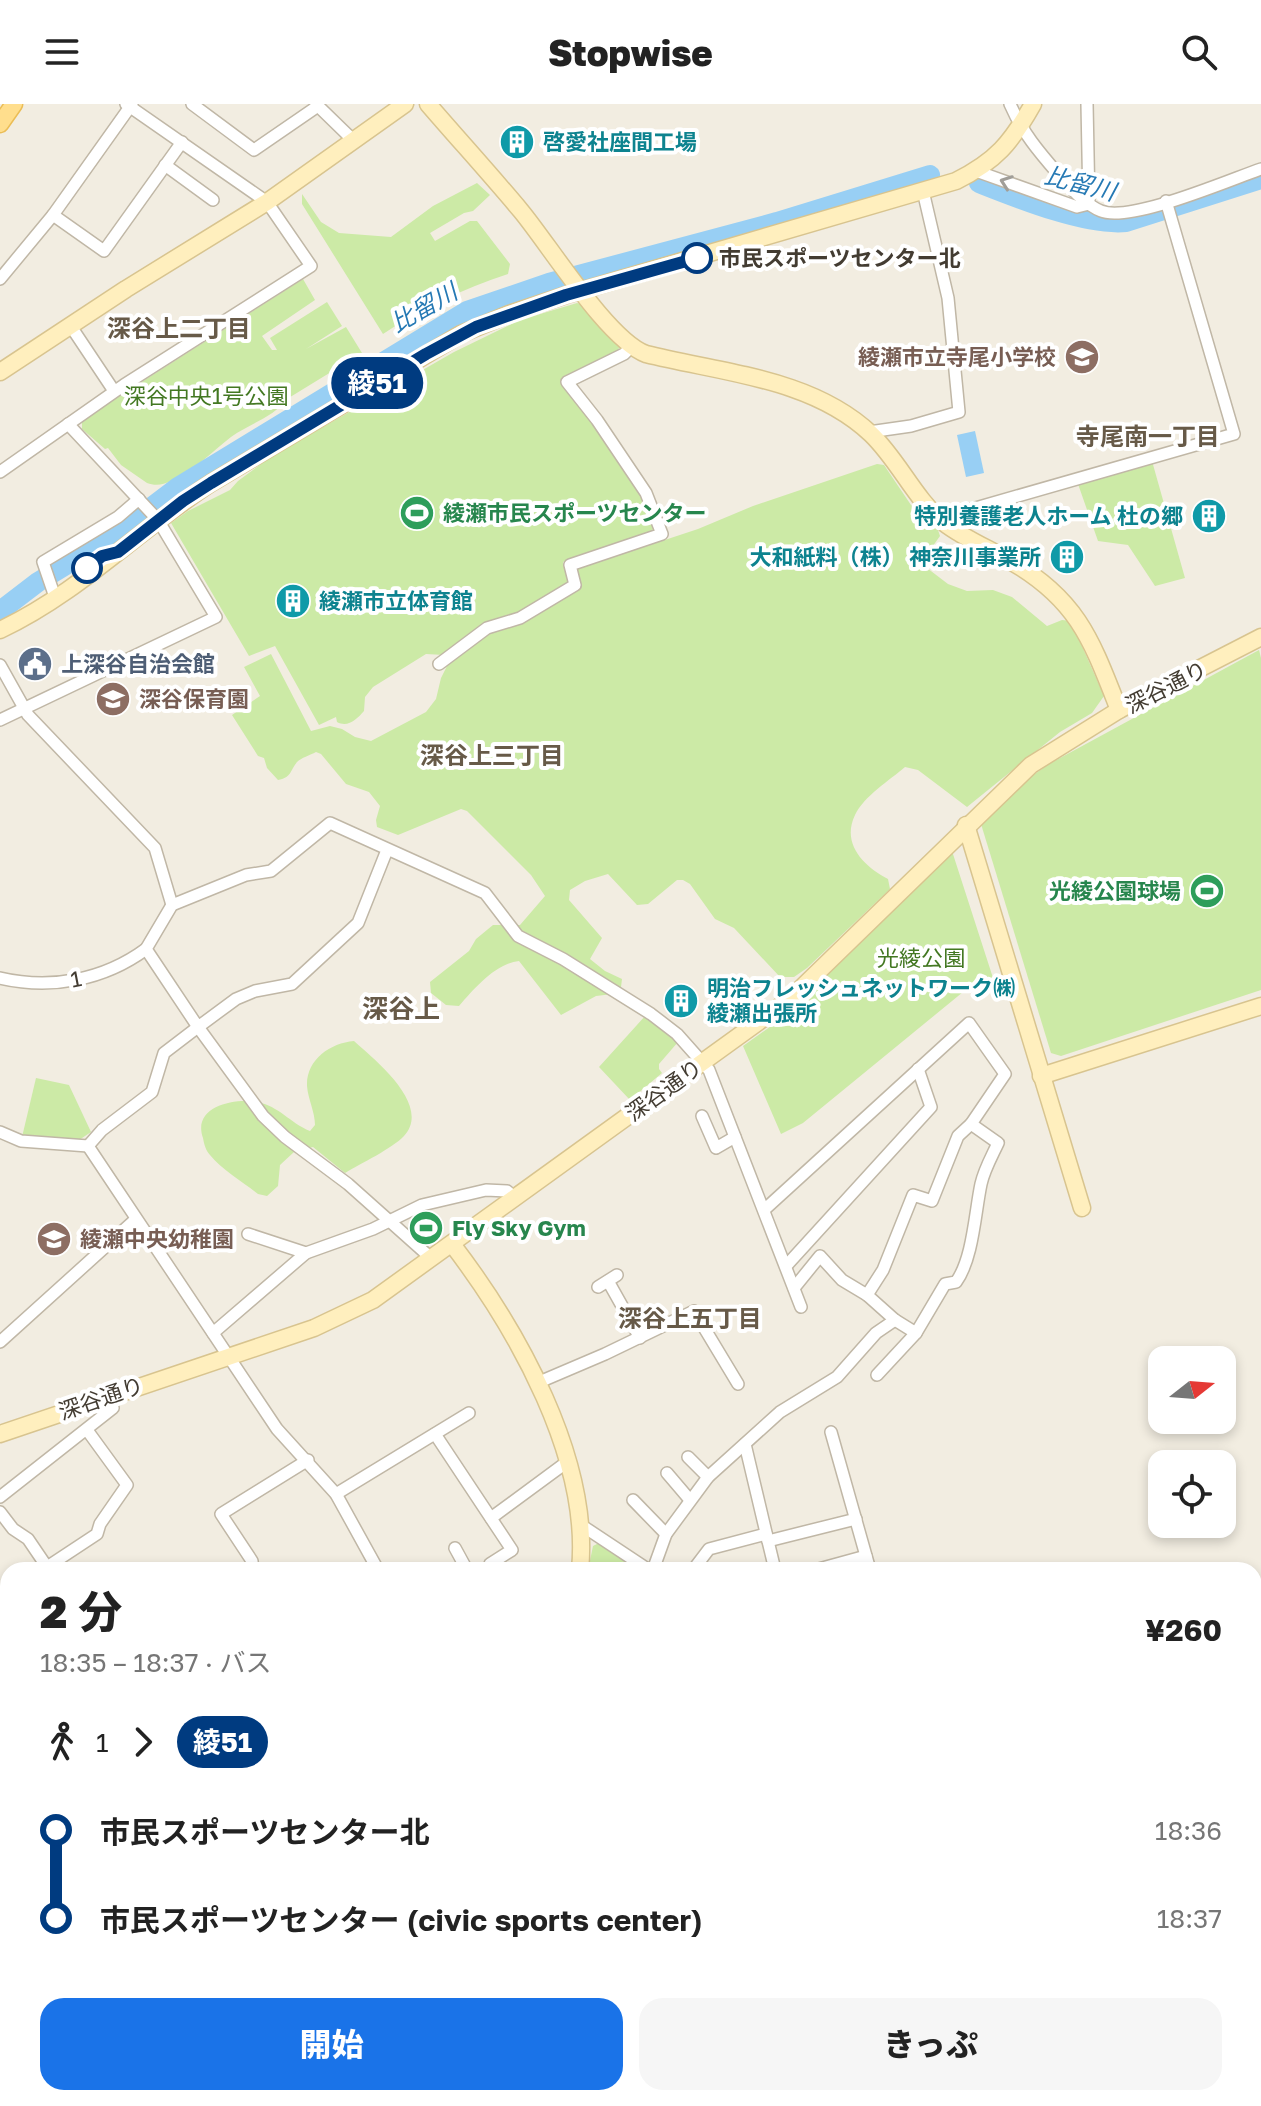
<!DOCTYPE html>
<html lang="ja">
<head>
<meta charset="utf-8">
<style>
	:root { --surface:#fff; --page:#f6f6f6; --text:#222; --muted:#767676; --accent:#1a73e8 }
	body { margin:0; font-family:"Golos Text","Noto Sans JP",sans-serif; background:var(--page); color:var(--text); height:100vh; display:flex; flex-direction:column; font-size:30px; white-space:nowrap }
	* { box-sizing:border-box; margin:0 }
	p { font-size:26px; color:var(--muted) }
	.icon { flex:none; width:44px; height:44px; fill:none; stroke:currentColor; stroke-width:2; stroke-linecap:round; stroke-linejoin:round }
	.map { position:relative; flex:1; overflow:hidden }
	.side { position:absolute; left:0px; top:1458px; width:1262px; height:544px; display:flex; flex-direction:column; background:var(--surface); border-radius:24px 24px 0 0; box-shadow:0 4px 12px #0003 }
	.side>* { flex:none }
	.badge { padding:0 16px; border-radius:26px; font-size:28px; line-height:52px }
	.needle { width:52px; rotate:73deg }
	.controls { position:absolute; left:1148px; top:1242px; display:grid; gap:16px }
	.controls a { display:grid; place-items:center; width:88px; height:88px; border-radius:16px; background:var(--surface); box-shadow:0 4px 12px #0003; font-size:40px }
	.map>.badge { position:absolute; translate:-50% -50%; box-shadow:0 0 0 4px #fff }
	.legs { display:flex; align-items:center; gap:12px; height:88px; padding:0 40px; font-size:26px }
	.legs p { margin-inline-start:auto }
	.headline { display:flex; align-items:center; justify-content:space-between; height:136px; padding:0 40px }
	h1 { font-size:44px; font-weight:800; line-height:60px }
	.primary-button { display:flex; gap:16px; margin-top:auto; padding:16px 40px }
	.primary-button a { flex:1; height:92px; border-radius:24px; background:var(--accent); color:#fff; font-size:32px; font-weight:800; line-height:92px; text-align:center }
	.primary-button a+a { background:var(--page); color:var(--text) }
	ul { padding:0 40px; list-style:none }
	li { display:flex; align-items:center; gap:28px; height:88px; font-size:30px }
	li i { display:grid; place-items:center; width:12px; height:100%; margin:0 10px; background:currentColor }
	li i::after { content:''; width:20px; height:20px; margin:-10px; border:6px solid; border-radius:50%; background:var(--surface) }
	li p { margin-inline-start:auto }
	li:first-child i { background:linear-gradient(#0000 50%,currentColor 0) }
	li:last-child i { background:linear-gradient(currentColor 50%,#0000 0) }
	header { display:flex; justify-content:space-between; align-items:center; height:104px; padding:0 40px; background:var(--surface); font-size:36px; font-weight:800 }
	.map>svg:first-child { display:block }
	.green { fill:#cceaa6 }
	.water { fill:#98cff4 }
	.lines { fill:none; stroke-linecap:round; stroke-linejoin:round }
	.stream { stroke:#98cff4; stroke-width:3 }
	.river { stroke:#98cff4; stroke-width:20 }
	.street-casing { stroke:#c0b7a6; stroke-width:14 }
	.secondary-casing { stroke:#d8c48f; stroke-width:19 }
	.primary-casing { stroke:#ebbd56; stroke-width:19 }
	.street { stroke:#fff; stroke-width:11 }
	.secondary { stroke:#ffefbe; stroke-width:16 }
	.primary { stroke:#ffde8d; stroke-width:16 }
	.oneway { stroke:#a19e98 }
	.line-1-casing { stroke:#fff; stroke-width:18 }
	.line-1 { stroke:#003b80; stroke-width:12 }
	.stop-1-dot { fill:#fff; stroke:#003b80; stroke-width:4 }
	.labels { text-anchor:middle; stroke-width:8; stroke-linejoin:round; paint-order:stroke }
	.culture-label { font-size:22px; font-weight:bold; fill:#0d838f; stroke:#fff; text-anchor:start }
	.stop-label { font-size:22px; font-weight:bold; fill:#433c32; stroke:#fff; text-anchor:start }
	.education-label { font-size:22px; font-weight:bold; fill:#785e54; stroke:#fff; text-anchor:start }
	.park-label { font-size:22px; fill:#437822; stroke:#fff }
	.leisure-label { font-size:22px; font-weight:bold; fill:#27864d; stroke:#fff; text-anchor:start }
	.service-label { font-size:22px; font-weight:bold; fill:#4e5e75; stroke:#fff; text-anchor:start }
	.street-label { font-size:22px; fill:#433c32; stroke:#fff }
	.water-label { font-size:24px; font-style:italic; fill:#2579b4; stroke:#fff }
	.neighbourhood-label { font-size:24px; font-weight:bold; fill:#675a48; stroke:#fff }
	.quarter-label { font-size:26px; font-weight:bold; fill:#675a48; stroke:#fff }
</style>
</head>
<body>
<header><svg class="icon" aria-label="menu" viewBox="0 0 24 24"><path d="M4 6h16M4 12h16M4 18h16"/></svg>Stopwise<svg class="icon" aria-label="search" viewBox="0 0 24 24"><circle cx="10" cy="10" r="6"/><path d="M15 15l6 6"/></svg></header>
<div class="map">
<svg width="1261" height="2002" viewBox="0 0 1261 2002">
	<rect width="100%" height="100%" fill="#f2ede1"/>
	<g class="green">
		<path d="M 477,79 L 490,91 L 473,107 L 464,109 L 430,129 L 435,137 L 470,117 L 477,117 L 510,160 L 508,170 C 463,185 422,204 383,230 L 302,100 L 302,90 L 321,118 L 339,129 L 391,133 L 433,102 Z"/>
		<path d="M 303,175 L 315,196 L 262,232 L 272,246 L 277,246 L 270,234 L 327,198 L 342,222 L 306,245 L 346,223 L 362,249 L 287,295 C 274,313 249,320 231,333 C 212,348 193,367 171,377 C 163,381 155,382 147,379 L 121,361 L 108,344 L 105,345 L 82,325 L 82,316 Z"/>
		<path d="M 577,199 L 587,202 L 619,243 L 618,250 L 562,275 L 561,278 C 598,323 633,368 655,422 L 651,428 L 563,458 L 569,477 L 566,485 L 515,510 L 489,517 L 444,551 L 426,550 L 373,583 L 365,593 L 364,607 C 357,615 348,624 337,618 L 336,613 L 319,621 L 275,542 L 249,552 L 171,419 L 188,407 L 230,386 L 238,377 L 269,354 L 454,248 L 520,216 Z"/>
		<path d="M 1152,357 L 1185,474 L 1155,482 L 1128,441 L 1098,437 L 1078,380 Z"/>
		<path d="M 877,360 L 884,361 L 911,401 L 938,426 L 940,432 L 925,453 L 927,464 L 948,480 L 967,487 L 993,486 L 1012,493 L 1047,522 L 1062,516 L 1071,517 L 1104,592 L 1092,609 L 1060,628 L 967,703 L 918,666 L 905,663 C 890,676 864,692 855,711 C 841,740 864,762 888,775 L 890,785 L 807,864 L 794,873 L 780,873 L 734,824 L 715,815 L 690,780 L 683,776 L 677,776 L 648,800 L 637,801 L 608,770 L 585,777 L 570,786 L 569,796 L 602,834 L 590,855 L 605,867 L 622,875 L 621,883 L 613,890 L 596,892 L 561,911 L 519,857 C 495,860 475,884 459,902 L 446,901 L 431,889 L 430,878 L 469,847 L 476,835 L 493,821 L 520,821 L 545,792 L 531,771 L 467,707 L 461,705 L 398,731 L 377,723 L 376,716 L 380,702 L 369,688 L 346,680 L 321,650 L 316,648 C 310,651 301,654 297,658 C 290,667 291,674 278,676 L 267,664 L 264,654 L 258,652 L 232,611 L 260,592 L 244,563 L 271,550 L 311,627 L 330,622 L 342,625 L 355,633 L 371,637 L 426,608 L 436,595 L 441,574 L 448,560 L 490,526 L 521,519 L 577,486 L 577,465 L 698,425 L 753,402 Z"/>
		<path d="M 1259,546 L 1261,554 L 1261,886 L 1061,952 L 1051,949 L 981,720 L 1019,681 L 1049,660 Z"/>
		<path d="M 952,747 L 994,877 L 985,875 L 974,879 L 803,1019 L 781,1030 L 743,942 L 788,910 Z"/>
		<path d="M 646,911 L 678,938 L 659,960 L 659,965 L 662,969 L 630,996 L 599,963 Z"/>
		<path d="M 354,937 C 376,957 432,1001 404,1032 C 393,1044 360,1060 345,1069 L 313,1043 L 294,1048 L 280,1061 L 278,1082 L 267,1092 L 258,1090 C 243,1078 222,1066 210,1051 C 206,1047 204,1040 203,1034 C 192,1003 233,994 257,998 C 279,1002 290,1019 310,1027 L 315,1021 C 315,1008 308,995 307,982 C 306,956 330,939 354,937 Z"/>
		<path d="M 36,974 L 69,981 L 91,1028 L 79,1036 L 22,1033 Z"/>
		<path d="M 599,1439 L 636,1466 L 588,1466 L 593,1442 Z"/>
	</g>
	<path class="water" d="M 975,327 L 984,369 L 966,373 L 957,331 Z"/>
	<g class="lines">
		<path class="stream" d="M 0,1943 L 8,1942"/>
		<g class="river">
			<path d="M 979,79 C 1017,94 1086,122 1126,118 L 1261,75"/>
			<path d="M 0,507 L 38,478 L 112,433 L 178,383 L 467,207 L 549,179 L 777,118 L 930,71"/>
		</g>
		<g class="street-casing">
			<g id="street">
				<path d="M 192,0 L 254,46 L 318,2"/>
				<path d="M 316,0 L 354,37"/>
				<path d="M 1010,0 C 1022,28 1039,48 1059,71 C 1071,84 1084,100 1101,107 C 1130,119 1229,76 1261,65"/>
				<path d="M 1087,0 L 1089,100"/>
				<path d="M 165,61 L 213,96"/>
				<path d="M 976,67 L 1077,103 L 1089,100"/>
				<path d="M 53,111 L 104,147 L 182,38"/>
				<path d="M 0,175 L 53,111 L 132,0"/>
				<path d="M 70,221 L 114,287"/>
				<path d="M 869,328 L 911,322 L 959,308 L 948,194 L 923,87"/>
				<path d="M 0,368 L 124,281 L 311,162 L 267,98 L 126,0"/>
				<path d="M 951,423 L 972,405 L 1234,330 L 1166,97"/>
				<path d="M 56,496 L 43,458 L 118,413 L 139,395"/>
				<path d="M 439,560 L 487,524 L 520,514 L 575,481 L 570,461 L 662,430 L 646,389 L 597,316 L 567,278 L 624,250 L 631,243"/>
				<path d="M 0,561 L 28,611 L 155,744 L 172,801"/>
				<path d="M 0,616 L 216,513 L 158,416 L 68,320"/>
				<path d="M 387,746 L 358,819 L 292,880 L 255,887 L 236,895 L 198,923 L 146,845 L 172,801 L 246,771 L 271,767 L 330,719 L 485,789 L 518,832 L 563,855 L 651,910 L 677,930 L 709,966 L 801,1203"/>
				<path d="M 0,874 C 51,886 104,876 146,845"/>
				<path d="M 702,1012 L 716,1044 L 735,1033"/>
				<path d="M 0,1028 L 21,1037 L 88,1042"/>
				<path d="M 88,1042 L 277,1325 L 336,1390 L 378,1466"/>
				<path d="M 88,1042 L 102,1026 L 152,988 L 164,949 L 198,923 L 263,1012 L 285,1033 L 348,1080 L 431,1154"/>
				<path d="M 764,1106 L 969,919 L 1005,970 L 971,1020 L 958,1032 L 932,1097 L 913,1091 L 883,1166 L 867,1191"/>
				<path d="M 248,1130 L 306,1149 L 373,1125 L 422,1101 L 486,1086 L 507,1087 L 514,1093"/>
				<path d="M 786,1162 L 931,1003 L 918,965"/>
				<path d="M 608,1177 L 640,1234"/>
				<path d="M 598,1183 L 617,1171"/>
				<path d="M 794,1184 L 820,1152 L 842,1176 L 867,1191 L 895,1216 L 916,1229"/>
				<path d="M 213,1229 L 306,1149"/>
				<path d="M 0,1238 L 136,1115"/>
				<path d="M 877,1271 L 916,1229 L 945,1180 L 956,1178 C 973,1155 975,1108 981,1080 C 984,1066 992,1052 998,1039 L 971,1020"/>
				<path d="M 537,1279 L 605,1250 L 694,1207 L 738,1280"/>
				<path d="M 831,1328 L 870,1466"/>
				<path d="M 435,1330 L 512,1446 L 490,1460"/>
				<path d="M 745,1340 L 768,1437 L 856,1415"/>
				<path d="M 688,1353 L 708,1373"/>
				<path d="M 667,1369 L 690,1396"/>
				<path d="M 336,1390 L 469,1309"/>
				<path d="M 0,1393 L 113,1304 L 109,1292"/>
				<path d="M 633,1396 L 666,1430"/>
				<path d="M 0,1408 L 13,1425 L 28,1435 L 47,1463 L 97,1430 L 100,1420 L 127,1381 L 87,1326"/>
				<path d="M 491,1414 L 567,1358"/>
				<path d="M 581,1421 L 649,1466"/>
				<path d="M 768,1437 L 775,1466"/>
				<path d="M 455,1444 L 467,1466"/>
				<path d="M 253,1466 L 252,1457 L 221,1410 L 308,1356"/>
				<path d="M 653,1466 L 666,1430 L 708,1373 L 780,1308 L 837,1273 L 876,1229 L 895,1216"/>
				<path d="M 693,1466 L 709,1445 L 766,1430"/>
				<path d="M 815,1466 L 866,1452"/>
				<path d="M 0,1632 L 8,1626"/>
				<path d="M 0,1662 L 8,1679"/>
				<path d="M 0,1751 L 8,1748"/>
				<path d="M 0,1843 L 8,1841"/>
				<path d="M 0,1951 L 8,1951"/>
				<path d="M 103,1994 L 105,2002"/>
				<path d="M 530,1994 L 533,2002"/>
				<path d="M 248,2002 L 274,1994"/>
			</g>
		</g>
		<g class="secondary-casing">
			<g id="secondary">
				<path d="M 428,0 C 459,36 491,71 521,107 C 550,142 608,236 646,250 C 722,269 812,274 871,330 C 899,357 914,394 944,419 C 965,435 990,445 1012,458 C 1079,497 1092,538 1119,606"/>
				<path d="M 0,268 L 126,185 L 267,98 L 405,0"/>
				<path d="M 0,526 C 79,489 138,426 211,379 L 461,230 L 509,210 L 566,191 L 956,77 C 996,57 1011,39 1033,0"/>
				<path d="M 966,721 L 1082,1104"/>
				<path d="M 1041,972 L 1261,902"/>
				<path d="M 452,1140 C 517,1225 591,1355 580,1466"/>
				<path d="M 0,1330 L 314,1224 L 373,1196 L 790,895 L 1031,661 L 1119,606 L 1261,533"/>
				<path d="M 0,1559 L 8,1567"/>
				<path d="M 302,1994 L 305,2002"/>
				<path d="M 605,1994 L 608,2002"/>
			</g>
		</g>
		<g class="primary-casing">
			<path id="primary" d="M 0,20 L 14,0"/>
		</g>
		<use href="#street" class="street"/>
		<use href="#secondary" class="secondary"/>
		<use href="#primary" class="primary"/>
	</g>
	<defs><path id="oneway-chevron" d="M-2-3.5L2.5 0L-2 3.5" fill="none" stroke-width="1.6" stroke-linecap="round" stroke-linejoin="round" transform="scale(2)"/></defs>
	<use class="oneway" href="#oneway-chevron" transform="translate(1006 78) rotate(-160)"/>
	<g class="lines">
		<g class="line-1-casing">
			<path id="line-1" d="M 87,464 L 102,452 L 118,448 L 183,397 L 211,379 L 426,250 L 476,223 L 566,191 L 697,154"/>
		</g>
		<use href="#line-1" class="line-1"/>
	</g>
	<defs>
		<g id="building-disc" transform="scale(1.8)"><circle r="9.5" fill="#0f9aa8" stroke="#fff"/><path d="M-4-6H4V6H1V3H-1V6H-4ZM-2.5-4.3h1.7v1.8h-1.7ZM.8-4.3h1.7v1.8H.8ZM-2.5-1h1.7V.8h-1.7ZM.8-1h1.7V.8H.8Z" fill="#fff"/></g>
		<g id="school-disc" transform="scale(1.8)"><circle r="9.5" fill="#8d6e63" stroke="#fff"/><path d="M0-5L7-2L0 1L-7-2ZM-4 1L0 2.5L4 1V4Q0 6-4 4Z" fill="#fff"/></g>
		<g id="stadium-disc" transform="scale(1.8)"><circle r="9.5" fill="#2e9e5b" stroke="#fff"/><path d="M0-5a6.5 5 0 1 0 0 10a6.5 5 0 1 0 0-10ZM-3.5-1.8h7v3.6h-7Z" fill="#fff"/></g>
		<g id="civic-disc" transform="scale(1.8)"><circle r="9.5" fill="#5c6f8a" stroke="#fff"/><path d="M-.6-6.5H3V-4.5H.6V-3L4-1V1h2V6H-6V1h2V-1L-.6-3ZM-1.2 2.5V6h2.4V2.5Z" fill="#fff"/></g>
	</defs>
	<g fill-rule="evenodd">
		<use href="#building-disc" x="517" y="38"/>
		<use href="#school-disc" x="1082" y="253"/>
		<use href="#stadium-disc" x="417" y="409"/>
		<use href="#building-disc" x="1209" y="412"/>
		<use href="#building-disc" x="1067" y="453"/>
		<use href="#building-disc" x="293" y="497"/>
		<use href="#civic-disc" x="35" y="560"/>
		<use href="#school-disc" x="113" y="595"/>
		<use href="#stadium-disc" x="1207" y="787"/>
		<use href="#building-disc" x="681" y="897"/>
		<use href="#stadium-disc" x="426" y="1124"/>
		<use href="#school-disc" x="54" y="1135"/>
	</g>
	<g class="stop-1-dot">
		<circle cx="697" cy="154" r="14"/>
		<circle cx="87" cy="464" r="14"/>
	</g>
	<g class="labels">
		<g class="culture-label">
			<text x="543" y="46">啓愛社座間工場</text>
			<text x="1183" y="420" text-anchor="end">特別養護老人ホーム 杜の郷</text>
			<text x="1041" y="461" text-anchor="end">大和紙料（株） 神奈川事業所</text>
			<text x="319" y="505">綾瀬市立体育館</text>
			<text x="707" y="892">明治フレッシュネットワーク㈱<tspan x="707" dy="25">綾瀬出張所</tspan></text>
		</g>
		<g class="stop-label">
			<text x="719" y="162">市民スポーツセンター北</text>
		</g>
		<g class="education-label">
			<text x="1056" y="261" text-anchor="end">綾瀬市立寺尾小学校</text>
			<text x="139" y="603">深谷保育園</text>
			<text x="80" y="1143">綾瀬中央幼稚園</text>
		</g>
		<g class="park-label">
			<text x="206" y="300">深谷中央1号公園</text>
			<text x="921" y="862">光綾公園</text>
		</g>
		<g class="leisure-label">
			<text x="443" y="417">綾瀬市民スポーツセンター</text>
			<text x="1181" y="795" text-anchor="end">光綾公園球場</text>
			<text x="452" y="1132">Fly Sky Gym</text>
		</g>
		<g class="service-label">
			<text x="61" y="568">上深谷自治会館</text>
		</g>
		<g class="street-label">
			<text transform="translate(1166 583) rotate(-27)" y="8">深谷通り</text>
			<text transform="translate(76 875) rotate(-11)" y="8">1</text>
			<text transform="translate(664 986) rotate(-36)" y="8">深谷通り</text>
			<text transform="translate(101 1294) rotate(-19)" y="8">深谷通り</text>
		</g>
		<g class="water-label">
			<text transform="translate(1080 80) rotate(14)" y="8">比留川</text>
			<text transform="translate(424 204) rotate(-30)" y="8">比留川</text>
		</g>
		<g class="neighbourhood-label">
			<text x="179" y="233">深谷上二丁目</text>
			<text x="1148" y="341">寺尾南一丁目</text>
			<text x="492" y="660">深谷上三丁目</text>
			<text x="690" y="1223">深谷上五丁目</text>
		</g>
		<g class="quarter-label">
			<text x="401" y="914">深谷上</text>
		</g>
	</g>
</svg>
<div class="controls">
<a><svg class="needle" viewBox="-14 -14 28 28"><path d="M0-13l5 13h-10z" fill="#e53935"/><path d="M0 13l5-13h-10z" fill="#767676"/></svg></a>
<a><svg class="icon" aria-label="locate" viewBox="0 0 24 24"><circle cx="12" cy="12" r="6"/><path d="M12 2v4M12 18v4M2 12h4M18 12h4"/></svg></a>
</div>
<b class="badge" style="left:377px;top:279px;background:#003b80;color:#fff">綾51</b>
<section class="side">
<div class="headline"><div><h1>2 分</h1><p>18:35 – 18:37 · バス</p></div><b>¥260</b></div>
<div class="legs"><svg class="icon" aria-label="walk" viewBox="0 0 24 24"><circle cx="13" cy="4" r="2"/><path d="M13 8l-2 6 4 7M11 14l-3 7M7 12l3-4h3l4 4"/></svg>1<svg class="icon" aria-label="forward" viewBox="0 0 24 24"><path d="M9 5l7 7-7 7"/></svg><b class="badge" style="background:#003b80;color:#fff">綾51</b></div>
<ul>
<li><i style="color:#003b80"></i><b>市民スポーツセンター北</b><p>18:36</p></li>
<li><i style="color:#003b80"></i><b>市民スポーツセンター (civic sports center)</b><p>18:37</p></li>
</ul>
<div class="primary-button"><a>開始</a><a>きっぷ</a></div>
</section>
</div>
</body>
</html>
